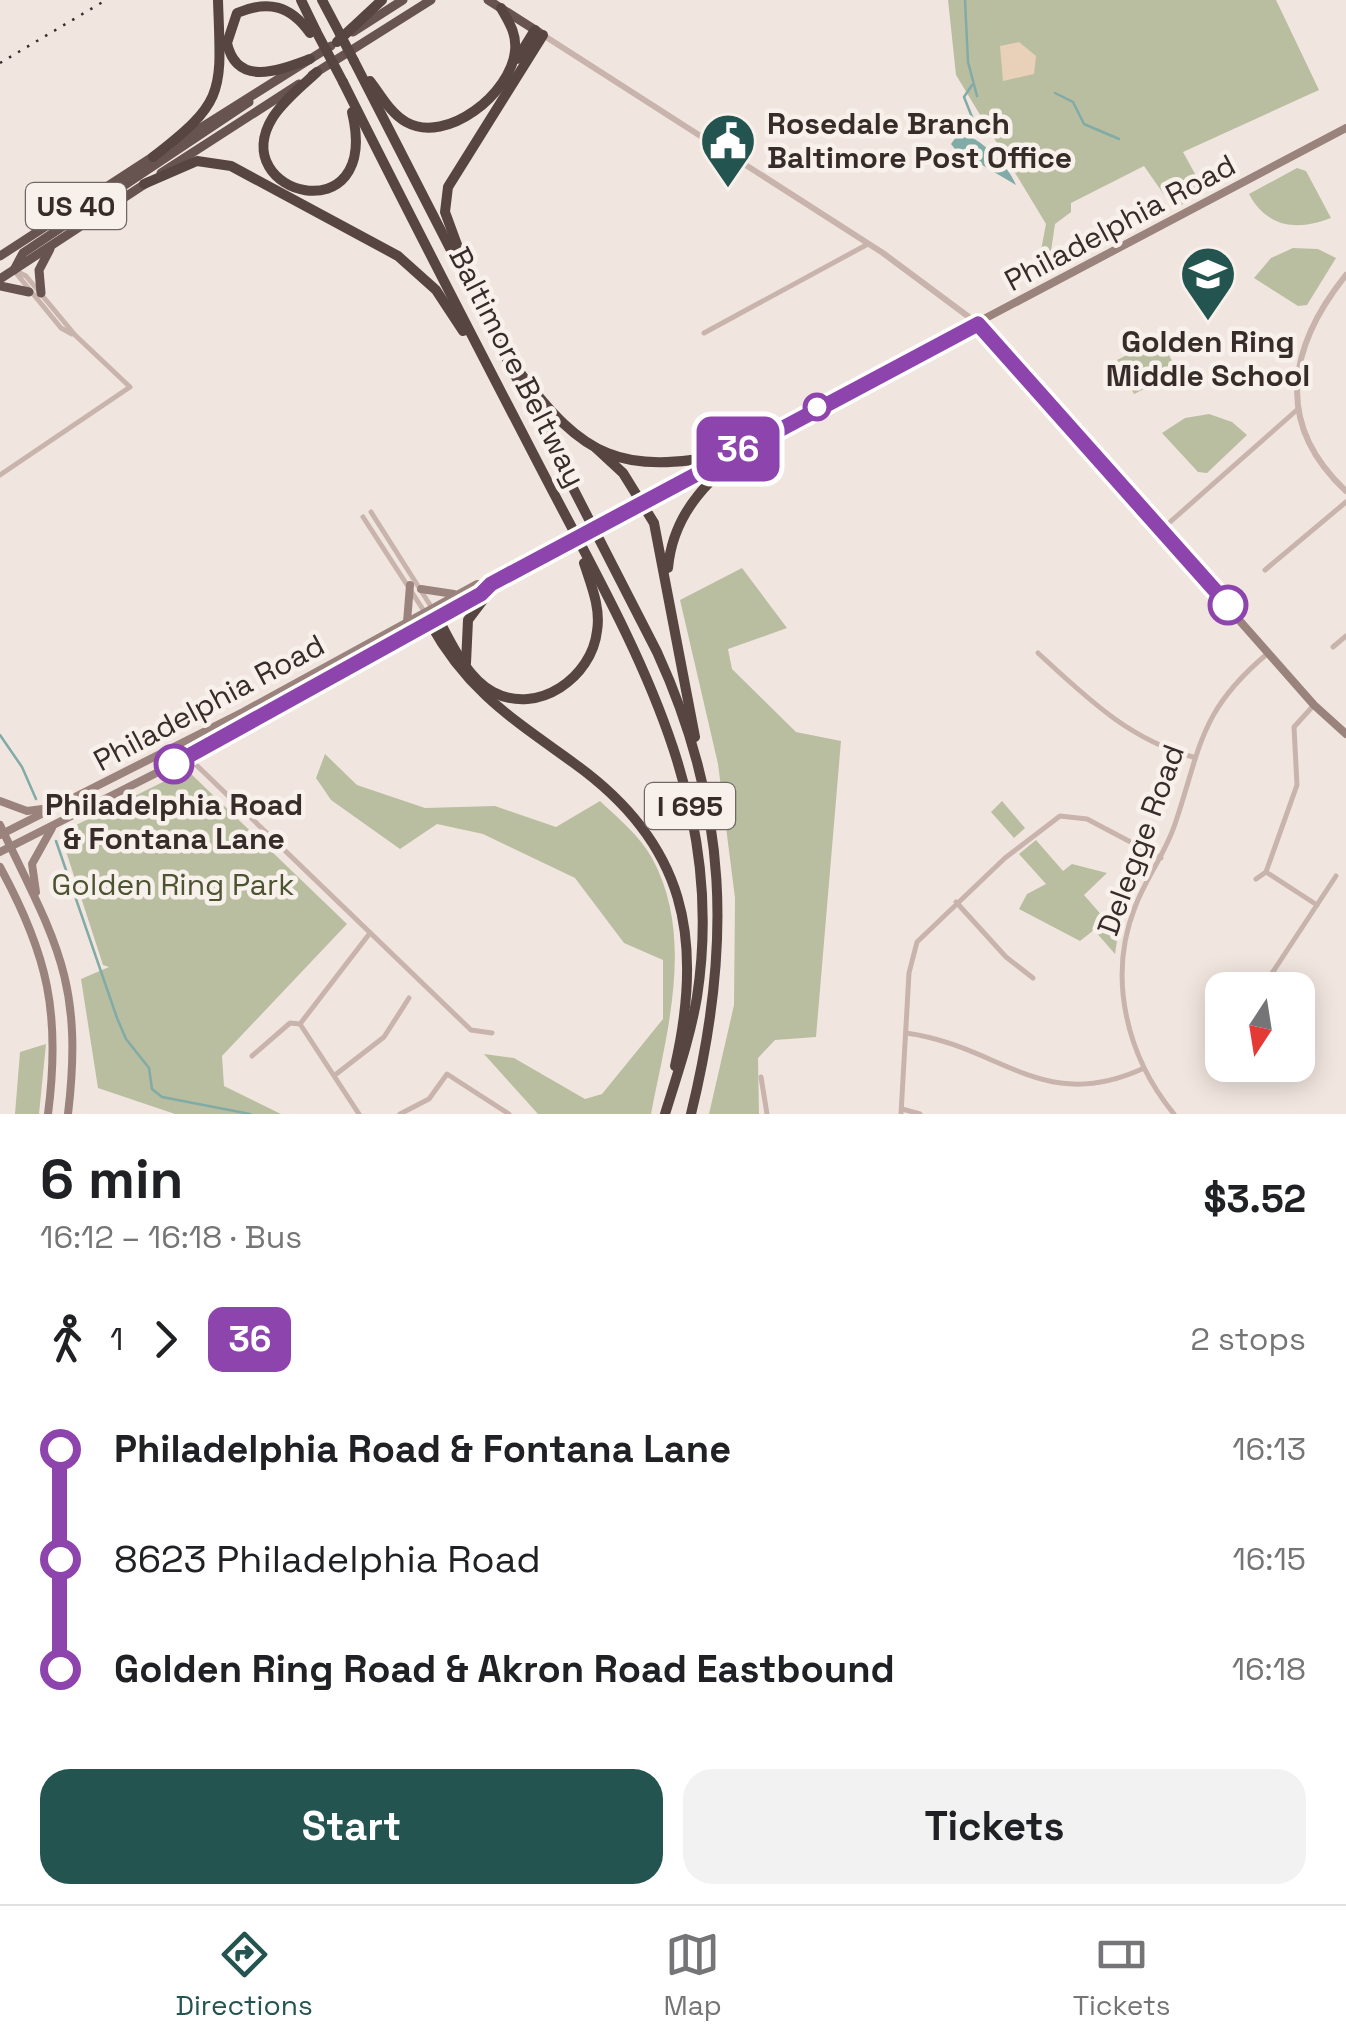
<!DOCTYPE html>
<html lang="en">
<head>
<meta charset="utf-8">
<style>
	:root { --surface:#fff; --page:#f2f2f2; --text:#202124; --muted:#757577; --line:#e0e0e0; --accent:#235450 }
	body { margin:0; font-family:"Space Grotesk",sans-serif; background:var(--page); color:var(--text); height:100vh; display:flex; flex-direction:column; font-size:38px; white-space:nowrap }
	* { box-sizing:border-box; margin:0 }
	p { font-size:32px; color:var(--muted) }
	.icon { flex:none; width:55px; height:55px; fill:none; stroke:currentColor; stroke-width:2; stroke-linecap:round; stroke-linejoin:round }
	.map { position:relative; height:1114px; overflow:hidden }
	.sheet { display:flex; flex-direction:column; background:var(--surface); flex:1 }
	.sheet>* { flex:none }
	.badge { padding:0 20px; border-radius:15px; font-size:35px; line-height:65px }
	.needle { width:65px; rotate:192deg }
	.tools { position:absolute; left:1205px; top:972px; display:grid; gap:20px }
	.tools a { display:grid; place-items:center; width:110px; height:110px; border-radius:20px; background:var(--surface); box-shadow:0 5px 25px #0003; font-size:50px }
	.map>.badge { position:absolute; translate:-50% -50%; box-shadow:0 0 0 5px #fff }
	.legs { display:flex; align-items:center; gap:15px; height:110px; padding:0 40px; font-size:32px }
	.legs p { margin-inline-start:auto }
	.summary { display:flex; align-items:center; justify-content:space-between; height:170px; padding:0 40px }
	h1 { font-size:55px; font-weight:600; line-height:75px }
	.cta { display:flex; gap:20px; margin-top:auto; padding:20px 40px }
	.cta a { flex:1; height:115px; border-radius:30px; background:var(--accent); color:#fff; font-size:40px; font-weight:600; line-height:115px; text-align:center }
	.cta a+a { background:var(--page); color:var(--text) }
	ul { padding:0 40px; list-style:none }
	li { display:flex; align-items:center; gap:35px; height:110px; font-size:38px }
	li i { display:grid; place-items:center; width:15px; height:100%; margin:0 12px; background:currentColor }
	li i::after { content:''; width:25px; height:25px; margin:-12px; border:8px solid; border-radius:50%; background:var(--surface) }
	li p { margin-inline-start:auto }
	li:first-child i { background:linear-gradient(#0000 50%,currentColor 0) }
	li:last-child i { background:linear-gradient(currentColor 50%,#0000 0) }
	.menu { display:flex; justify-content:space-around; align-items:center; height:140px; border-top:2px solid var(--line); background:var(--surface); font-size:28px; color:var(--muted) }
	.menu a { display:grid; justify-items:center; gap:5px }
	.menu .current { color:var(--accent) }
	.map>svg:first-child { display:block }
	.green { fill:#b9bea0 }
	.sand { fill:#e9d1b9 }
	.water { fill:#81aba6 }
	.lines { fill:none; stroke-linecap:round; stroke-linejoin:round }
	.stream { stroke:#81aba6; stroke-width:2.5 }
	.minor { stroke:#c8b4ac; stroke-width:5 }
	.tertiary { stroke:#c8b4ac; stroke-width:6 }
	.secondary { stroke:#9b837d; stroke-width:8 }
	.trunk { stroke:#675350; stroke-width:9 }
	.motorway { stroke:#574542; stroke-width:10 }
	.rail { stroke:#372c2a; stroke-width:2.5; stroke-dasharray:2.5 8; stroke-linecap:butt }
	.secondary-bridge { stroke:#9b837d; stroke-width:8 }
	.motorway-bridge { stroke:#574542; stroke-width:10 }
	.line-1-casing { stroke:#fff; stroke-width:22 }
	.line-1 { stroke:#8e44ad; stroke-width:15 }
	.stop-1-dot { fill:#fff; stroke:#8e44ad; stroke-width:5 }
	.labels { text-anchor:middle; stroke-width:9; stroke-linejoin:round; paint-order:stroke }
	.shield { fill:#f8f0eb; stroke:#716764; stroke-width:2.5 }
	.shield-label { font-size:28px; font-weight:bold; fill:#372c2a }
	.poi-label { font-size:30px; font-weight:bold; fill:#372c2a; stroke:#f8f0eb; text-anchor:start }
	.street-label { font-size:30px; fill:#372c2a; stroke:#f8f0eb }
	.stop-label { font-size:30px; font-weight:bold; fill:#372c2a; stroke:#f8f0eb }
	.park-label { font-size:30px; fill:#4b5330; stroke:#f8f0eb }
</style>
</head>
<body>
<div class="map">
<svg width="1346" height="1114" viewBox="0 0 1346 1114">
	<rect width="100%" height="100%" fill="#f1e6df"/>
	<g class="green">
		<path d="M 948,0 L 1276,0 L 1319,90 L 1183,152 L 1205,192 L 1174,209 L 1144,166 L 1071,203 L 1071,212 L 1055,224 L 1049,265 L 1045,264 L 1041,250 L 1046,224 L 956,75 Z"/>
		<path d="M 1297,168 L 1306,171 L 1331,218 C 1298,231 1267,228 1249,194 Z"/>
		<path d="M 1293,248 L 1318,249 L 1336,258 L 1307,305 L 1298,306 L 1254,278 L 1271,258 Z"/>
		<path d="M 1160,338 L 1178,372 L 1134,394 L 1117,360 Z"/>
		<path d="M 1209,414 L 1232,422 L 1247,435 L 1207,473 L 1198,472 L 1162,433 L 1185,418 Z"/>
		<path d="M 742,568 L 787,628 L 728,649 L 732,669 L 796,732 L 841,741 L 816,1037 L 775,1040 L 758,1058 L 759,1114 L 709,1114 L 734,1005 L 735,898 L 718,764 L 680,600 Z"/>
		<path d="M 325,754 L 357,785 L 425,808 L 495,806 L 556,827 L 600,801 C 618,818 640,836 652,858 C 695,937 667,1031 651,1114 L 538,1114 L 484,1054 L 514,1058 L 585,1099 L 602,1094 L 663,1019 L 663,960 L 624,943 L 575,878 L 483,834 L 437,824 L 400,849 L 331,800 L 316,778 Z"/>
		<path d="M 187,770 L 347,924 L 222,1056 L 224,1086 L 281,1114 L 175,1114 L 98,1088 L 81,979 L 109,967 L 103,965 L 60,833 Z"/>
		<path d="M 1002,801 L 1025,828 L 1014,838 L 991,812 Z"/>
		<path d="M 1036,840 L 1063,871 L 1072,864 L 1107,873 L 1084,895 L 1118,934 L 1115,954 L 1094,930 L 1080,941 L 1019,909 L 1027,894 L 1046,884 L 1019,854 Z"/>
		<path d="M 46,1044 L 39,1114 L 15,1114 L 20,1052 Z"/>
	</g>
	<path class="sand" d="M 1019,42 L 1036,56 L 1034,74 L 1003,81 L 1000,46 Z"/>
	<path class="water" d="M 959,133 C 979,136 1008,165 1016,185 L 955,149 L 951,144 Z"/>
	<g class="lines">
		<g class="stream">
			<path d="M 965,0 L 968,62 L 977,96"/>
			<path d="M 972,85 L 964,97 L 974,122"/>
			<path d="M 1055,93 L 1073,102 L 1084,124 L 1119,139"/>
			<path d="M 0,735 L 22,767 L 36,799"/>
			<path d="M 56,841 L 117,1018 L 126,1039 L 149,1068 L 152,1089 L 162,1097 L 250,1114"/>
		</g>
		<g class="minor">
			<path d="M 16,273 L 61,328 L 72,334"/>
			<path d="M 704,333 L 868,244"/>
			<path d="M 0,475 L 130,387 L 75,335 L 26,276 L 14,270"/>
			<path d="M 371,512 L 432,608"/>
			<path d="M 363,517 L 424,611"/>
			<path d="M 1161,530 L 1298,409"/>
			<path d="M 1265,570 L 1346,502"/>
			<path d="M 1333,647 L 1346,636"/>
			<path d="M 1038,653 C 1086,697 1128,739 1193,757"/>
			<path d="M 184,743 L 188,757 L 471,1030 L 492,1033"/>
			<path d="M 1266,872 L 1317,905"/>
			<path d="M 1256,879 L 1266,872 L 1297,785 L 1294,727 L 1314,705"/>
			<path d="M 956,902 L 1006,957 L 1033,978"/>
			<path d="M 1261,990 L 1336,876"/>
			<path d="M 906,1033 C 1001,1046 1042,1114 1142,1069"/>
			<path d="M 252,1056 L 290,1023 L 300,1024"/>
			<path d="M 335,1075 L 384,1037 L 409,998"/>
			<path d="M 761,1077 L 767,1114"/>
			<path d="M 902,1109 L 920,1114"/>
			<path d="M 359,1114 L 300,1024 L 370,933"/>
			<path d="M 400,1114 L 429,1099 L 447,1074 L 509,1114"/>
			<path d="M 901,1114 L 909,973 L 917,942 L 1005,858 L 1060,816 L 1087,819 L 1161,858"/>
			<path d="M 1174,1114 C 1127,1057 1107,978 1135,907 C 1146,878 1165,854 1175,824 C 1201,747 1199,711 1267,654"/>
		</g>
		<g class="tertiary">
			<path d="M 543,35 L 883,253 L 977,323"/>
			<path d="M 1346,275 C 1289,346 1273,423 1346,491"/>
		</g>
		<g class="secondary">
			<path d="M 978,324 L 1314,705 L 1346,734"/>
			<path d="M 766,434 L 1346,128"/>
			<path d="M 616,514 L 750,443"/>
			<path d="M 498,580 L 555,548"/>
			<path d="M 421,589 L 454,594"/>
			<path d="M 407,622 L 410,585"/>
			<path d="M 0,801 L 27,811 L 50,808"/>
			<path d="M 0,825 C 55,941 84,979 68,1114"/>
			<path d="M 0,835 L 243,712 L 477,584 L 491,584"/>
			<path d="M 0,852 L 188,757 L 487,588"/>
			<path d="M 0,867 C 48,955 61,1014 48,1114"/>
			<path d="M 36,892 L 32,864 L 52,828"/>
		</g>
		<g class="trunk">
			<path d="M 488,0 L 540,33"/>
			<path d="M 353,32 L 403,0"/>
			<path d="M 312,75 L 431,0"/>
			<path d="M 175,144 L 331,46"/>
			<path d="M 161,173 L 299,84"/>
			<path d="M 0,256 L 157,154"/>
			<path d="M 14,270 L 23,253 L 249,102"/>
			<path d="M 0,279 L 148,182"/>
			<path d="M 0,286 L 29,292"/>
			<path d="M 41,293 L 39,270 L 50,249"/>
		</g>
		<g class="motorway">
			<path d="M 301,0 L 316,31"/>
			<path d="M 322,0 L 340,34"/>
			<path d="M 310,33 C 290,5 268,0 237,13 L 227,43 C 237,88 280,70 310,59"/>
			<path d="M 337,42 L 382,0"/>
			<path d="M 517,59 L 535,30"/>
			<path d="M 354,61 L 657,652 C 729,809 732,947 691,1114"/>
			<path d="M 317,72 C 302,86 284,100 273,117 C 224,195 382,236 352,112"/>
			<path d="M 370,81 C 381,95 390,113 406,122 C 447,145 511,93 515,51 C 517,34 509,22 501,8"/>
			<path d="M 343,82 C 407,210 473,338 539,465 C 628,637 728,794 697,997 C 690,1038 677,1075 665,1114"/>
			<path d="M 153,157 C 227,100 221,92 218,0"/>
			<path d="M 144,184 L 197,161 L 231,166 L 398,256 L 436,290 L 463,331"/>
			<path d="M 463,261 L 445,212 L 448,187 L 543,35"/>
			<path d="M 518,370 C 584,459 621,475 729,454"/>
			<path d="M 596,448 L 623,473 L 654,523 L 695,737"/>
			<path d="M 668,568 C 674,503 720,471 767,433"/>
			<path d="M 438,618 C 451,643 467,678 493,692 C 538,716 592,677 597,631 C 601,608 591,585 584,563"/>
			<path d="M 430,623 C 468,692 513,719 575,764 C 686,844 704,939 675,1066"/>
			<path d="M 466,663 L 468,620 L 499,579"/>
		</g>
		<path class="rail" d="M 0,63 L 106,0"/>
		<path class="secondary-bridge" d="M 555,548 L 616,514"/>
		<g class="motorway-bridge">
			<path d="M 316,31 L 343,82"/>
			<path d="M 340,34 L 354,61"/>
		</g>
	</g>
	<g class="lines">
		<g class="line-1-casing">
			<path id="line-1" d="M 174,764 L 481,594 L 491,584 L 978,324 L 1228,605"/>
		</g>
		<use href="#line-1" class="line-1"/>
	</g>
	<defs>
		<g id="civic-pin" transform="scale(2.875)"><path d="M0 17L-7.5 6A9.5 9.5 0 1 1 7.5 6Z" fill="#235450" stroke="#f8f0eb"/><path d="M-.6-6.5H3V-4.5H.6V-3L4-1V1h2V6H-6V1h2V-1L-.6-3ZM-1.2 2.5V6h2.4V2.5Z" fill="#fff"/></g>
		<g id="school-pin" transform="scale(2.875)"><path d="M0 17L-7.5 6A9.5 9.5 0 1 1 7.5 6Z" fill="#235450" stroke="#f8f0eb"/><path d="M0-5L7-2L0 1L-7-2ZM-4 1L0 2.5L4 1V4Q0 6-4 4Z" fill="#fff"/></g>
	</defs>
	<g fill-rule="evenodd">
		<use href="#civic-pin" x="728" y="141"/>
		<use href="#school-pin" x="1208" y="274"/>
	</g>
	<g class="stop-1-dot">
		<circle cx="817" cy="407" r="12"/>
		<circle cx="1228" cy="605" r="18"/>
		<circle cx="174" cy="764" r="18"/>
	</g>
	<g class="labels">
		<g class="shield">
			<rect x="26" y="183" width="100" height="46" rx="8"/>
			<rect x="645" y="783" width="90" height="46" rx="8"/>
		</g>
		<g class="shield-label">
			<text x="76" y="216">US 40</text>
			<text x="690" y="816">I 695</text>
		</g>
		<g class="poi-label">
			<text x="767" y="134">Rosedale Branch<tspan x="767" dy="34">Baltimore Post Office</tspan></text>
			<text x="1208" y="352" text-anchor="middle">Golden Ring<tspan x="1208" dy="34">Middle School</tspan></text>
		</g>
		<g class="street-label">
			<text transform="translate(1120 223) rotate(-28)" y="10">Philadelphia Road</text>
			<text transform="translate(517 367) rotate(63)" y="10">Baltimore Beltway</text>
			<text transform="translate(209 703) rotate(-28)" y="10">Philadelphia Road</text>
			<text transform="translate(1141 840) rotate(-70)" y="10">Delegge Road</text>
		</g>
		<g class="stop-label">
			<text x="174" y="815">Philadelphia Road<tspan x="174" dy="34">&amp; Fontana Lane</tspan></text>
		</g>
		<g class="park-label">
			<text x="173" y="895">Golden Ring Park</text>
		</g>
	</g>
</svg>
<div class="tools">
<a><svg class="needle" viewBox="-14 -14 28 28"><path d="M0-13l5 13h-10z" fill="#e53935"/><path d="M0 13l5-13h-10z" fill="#757577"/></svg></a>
</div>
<b class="badge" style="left:738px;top:449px;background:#8e44ad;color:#fff">36</b>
</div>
<section class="sheet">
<div class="summary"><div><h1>6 min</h1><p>16:12 – 16:18 · Bus</p></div><b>$3.52</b></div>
<div class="legs"><svg class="icon" aria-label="walk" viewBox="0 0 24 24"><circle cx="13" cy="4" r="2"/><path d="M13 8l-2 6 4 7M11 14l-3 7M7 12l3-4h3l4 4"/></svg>1<svg class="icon" aria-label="forward" viewBox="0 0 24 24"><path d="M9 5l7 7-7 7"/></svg><b class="badge" style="background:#8e44ad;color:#fff">36</b><p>2 stops</p></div>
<ul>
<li><i style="color:#8e44ad"></i><b>Philadelphia Road &amp; Fontana Lane</b><p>16:13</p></li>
<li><i style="color:#8e44ad"></i><span>8623 Philadelphia Road</span><p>16:15</p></li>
<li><i style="color:#8e44ad"></i><b>Golden Ring Road &amp; Akron Road Eastbound</b><p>16:18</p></li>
</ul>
<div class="cta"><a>Start</a><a>Tickets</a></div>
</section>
<nav class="menu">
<a class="current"><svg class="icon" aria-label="directions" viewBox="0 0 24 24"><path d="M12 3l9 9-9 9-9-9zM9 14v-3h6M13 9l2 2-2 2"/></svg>Directions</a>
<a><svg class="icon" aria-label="map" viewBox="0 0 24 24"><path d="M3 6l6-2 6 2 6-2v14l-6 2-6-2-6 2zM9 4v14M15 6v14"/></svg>Map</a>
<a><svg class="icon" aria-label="tickets" viewBox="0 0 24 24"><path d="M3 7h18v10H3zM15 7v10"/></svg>Tickets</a>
</nav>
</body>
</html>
